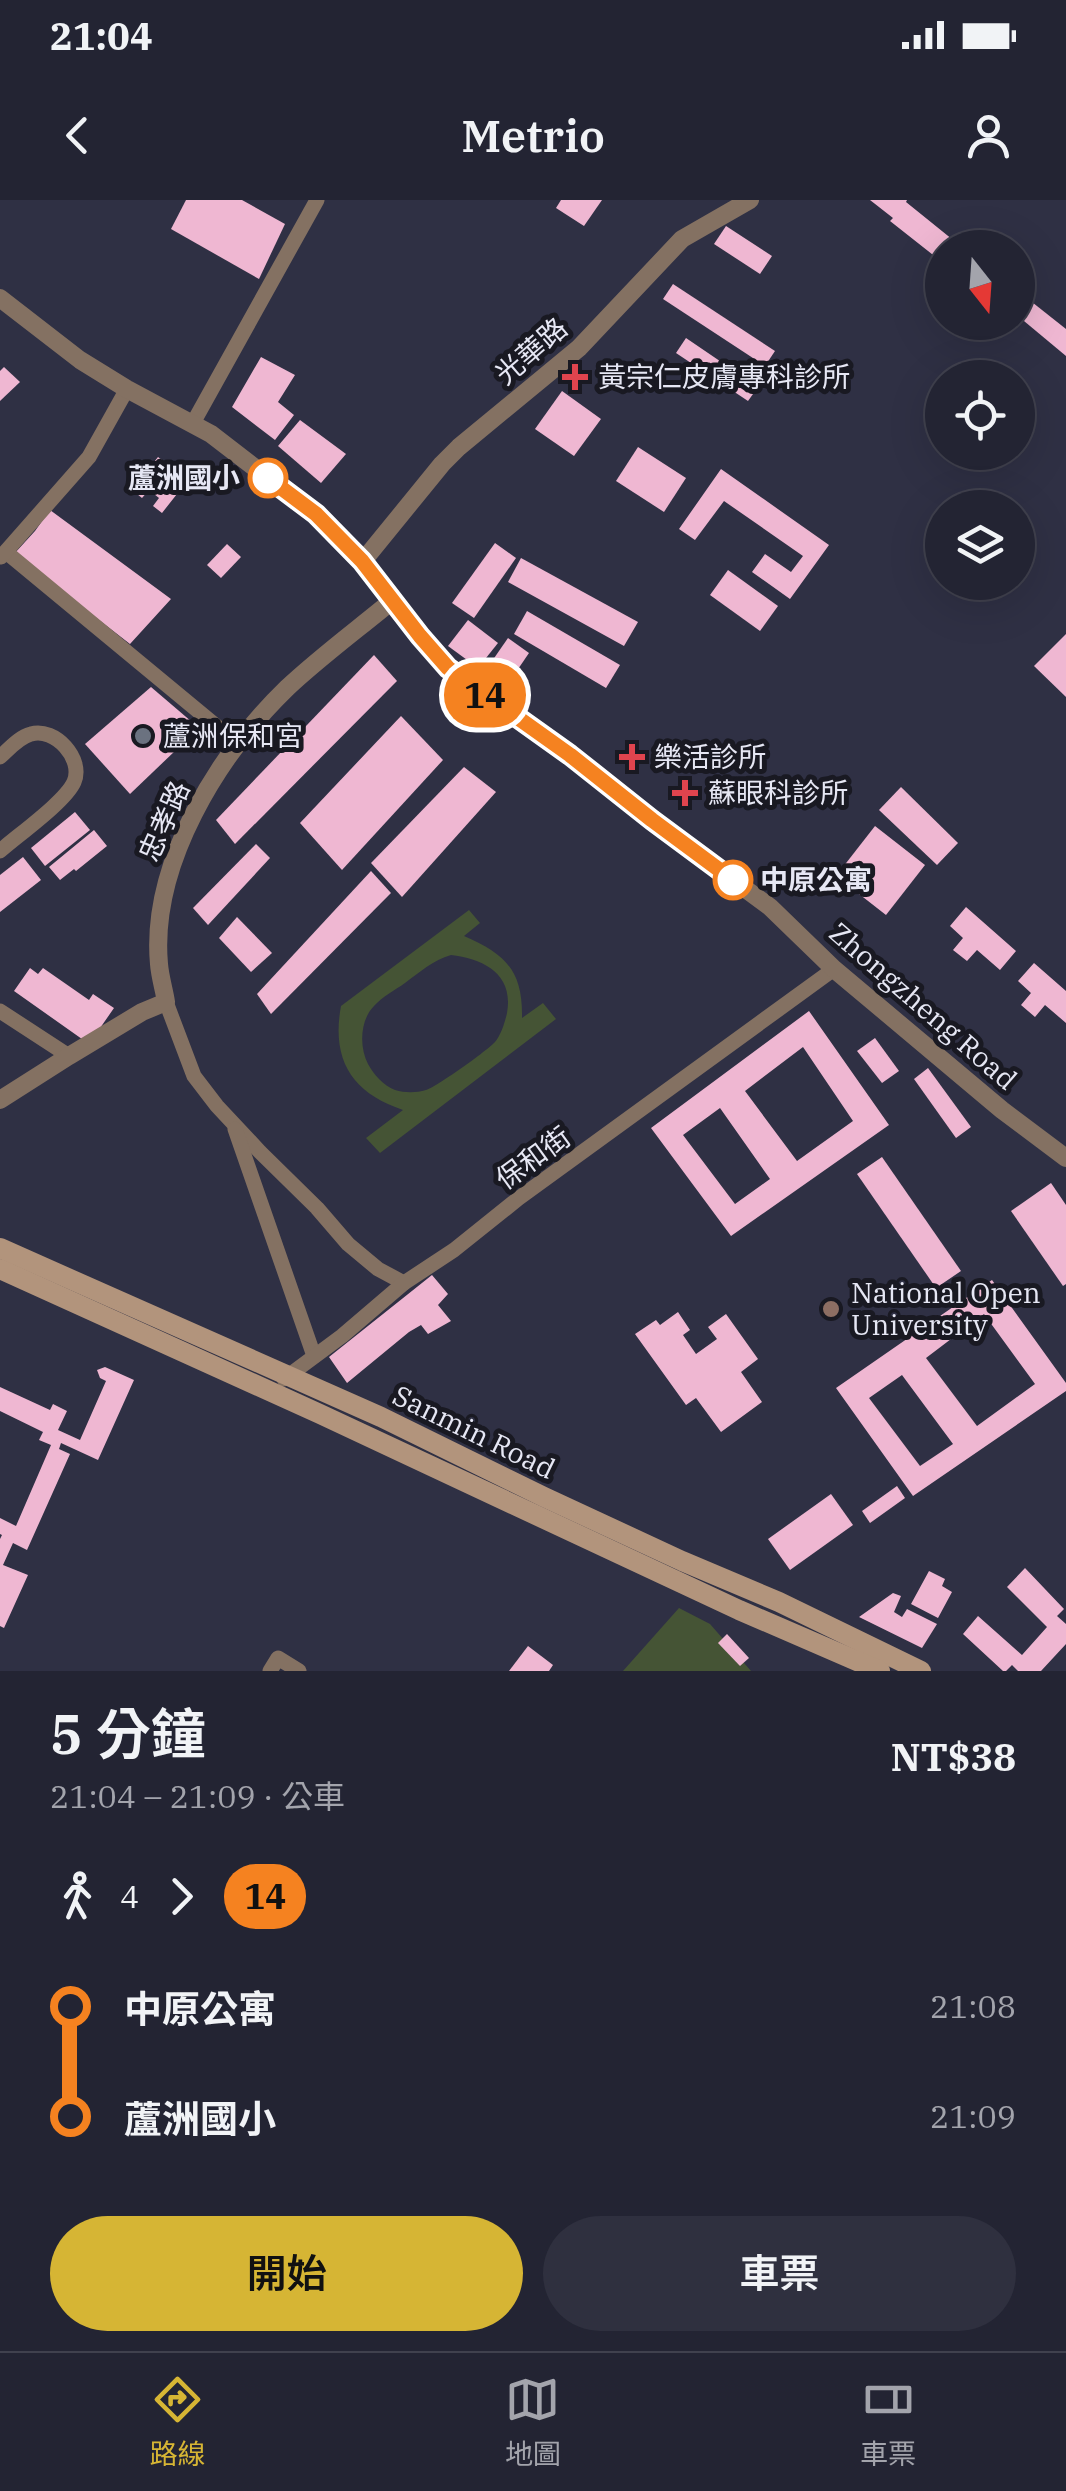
<!DOCTYPE html>
<html lang="zh-TW">
<head>
<meta charset="utf-8">
<style>
	:root { --surface:#232433; --page:#2f303f; --text:#f1f3f6; --muted:#a3a4ac; --line:#40414e; --accent:#d6b534 }
	body { margin:0; font-family:"IBM Plex Serif","Noto Sans TC",serif; background:var(--page); color:var(--text); height:100vh; display:flex; flex-direction:column; font-size:38px; white-space:nowrap }
	* { box-sizing:border-box; margin:0 }
	p { font-size:32px; color:var(--muted) }
	.icon { flex:none; width:55px; height:55px; fill:none; stroke:currentColor; stroke-width:2; stroke-linecap:round; stroke-linejoin:round }
	.map { position:relative; height:1471px; overflow:hidden }
	.sheet { display:flex; flex-direction:column; background:var(--surface); flex:1 }
	.sheet>* { flex:none }
	.badge { padding:0 20px; border-radius:32px; font-size:35px; line-height:65px }
	.needle { width:65px; rotate:163deg }
	.tools { position:absolute; left:925px; top:30px; display:grid; gap:20px }
	.tools a { display:grid; place-items:center; width:110px; height:110px; border-radius:50%; background:var(--surface); box-shadow:0 10px 40px #0002,0 0 0 2px var(--line); font-size:50px }
	.map>.badge { position:absolute; translate:-50% -50%; box-shadow:0 0 0 5px #fff }
	.legs { display:flex; align-items:center; gap:15px; height:110px; padding:0 50px; font-size:32px }
	.legs p { margin-inline-start:auto }
	.summary { display:flex; align-items:center; justify-content:space-between; height:170px; padding:0 50px }
	h1 { font-size:55px; font-weight:600; line-height:75px }
	.button { display:flex; gap:20px; margin-top:auto; padding:20px 50px }
	.button a { flex:1; height:115px; border-radius:60px; background:var(--accent); color:#111; font-size:40px; font-weight:600; line-height:115px; text-align:center }
	.button a+a { background:var(--page); color:var(--text) }
	ul { padding:0 50px; list-style:none }
	li { display:flex; align-items:center; gap:35px; height:110px; font-size:38px }
	li i { display:grid; place-items:center; width:15px; height:100%; margin:0 12px; background:currentColor }
	li i::after { content:''; width:25px; height:25px; margin:-12px; border:8px solid; border-radius:50%; background:var(--surface) }
	li p { margin-inline-start:auto }
	li:first-child i { background:linear-gradient(#0000 50%,currentColor 0) }
	li:last-child i { background:linear-gradient(currentColor 50%,#0000 0) }
	.status { display:flex; justify-content:space-between; align-items:center; height:70px; padding:0 50px; background:var(--surface); direction:ltr }
	.status svg { height:28px; fill:currentColor }
	header { display:flex; justify-content:space-between; align-items:center; height:130px; padding:0 50px; background:var(--surface); font-size:45px; font-weight:600 }
	.tabs { display:flex; justify-content:space-around; align-items:center; height:140px; border-top:2px solid var(--line); background:var(--surface); font-size:28px; color:var(--muted) }
	.tabs a { display:grid; justify-items:center; gap:5px }
	.tabs .current { color:var(--accent) }
	.map>svg:first-child { display:block }
	.green { fill:#455435; fill-rule:evenodd }
	.building { fill:#efb7d2; fill-rule:evenodd }
	.lines { fill:none; stroke-linecap:round; stroke-linejoin:round }
	.minor { stroke:#847162; stroke-width:15 }
	.tertiary { stroke:#847162; stroke-width:18 }
	.secondary { stroke:#b2947c; stroke-width:20 }
	.line-1-casing { stroke:#fff; stroke-width:22 }
	.line-1 { stroke:#f58220; stroke-width:15 }
	.health-dot { fill:#e0444e; stroke:#191922; stroke-width:4 }
	.stop-1-dot { fill:#fff; stroke:#f58220; stroke-width:5 }
	.worship-dot { fill:#6b7280; stroke:#191922; stroke-width:4 }
	.education-dot { fill:#8d6e63; stroke:#191922; stroke-width:4 }
	.labels { text-anchor:middle; stroke-width:10; stroke-linejoin:round; paint-order:stroke }
	.street-label { font-size:28px; fill:#e6e7f4; stroke:#191922 }
	.poi-label { font-size:28px; fill:#e6e7f4; stroke:#191922; text-anchor:start }
	.stop-label { font-size:28px; font-weight:bold; fill:#e6e7f4; stroke:#191922; text-anchor:end }
</style>
</head>
<body>
<div class="status"><b>21:04</b><svg viewBox="0 0 49 12"><path d="M0 12V9h3v3zM5 12V6h3v6zM10 12V3h3v9zM15 12V0h3v12zM26 1h20v11H26zM47 4h2v5h-2z"/></svg></div>
<header><svg class="icon" aria-label="back" viewBox="0 0 24 24"><path d="M15 5l-7 7 7 7"/></svg>Metrio<svg class="icon" aria-label="person" viewBox="0 0 24 24"><circle cx="12" cy="8" r="4"/><path d="M4 21q1-7 8-7t8 7"/></svg></header>
<div class="map">
<svg width="1066" height="1471" viewBox="0 0 1066 1471">
	<rect width="100%" height="100%" fill="#2f3044"/>
	<g class="green">
		<path d="M 469,710 L 480,723 L 464,736 C 505,754 523,770 522,818 L 543,803 L 556,819 L 380,953 L 366,938 L 403,910 C 352,893 331,860 341,806 ZM 451,755 C 484,759 514,774 507,813 C 505,822 501,835 495,842 C 488,850 435,888 426,890 C 416,893 405,893 395,890 C 383,885 374,875 368,864 C 359,847 360,820 374,806 C 382,797 395,790 405,783 C 420,772 433,760 451,755 Z"/>
		<path d="M 679,1408 L 710,1424 L 751,1471 L 623,1471 Z"/>
	</g>
	<g class="building">
		<path d="M 186,0 L 242,0 L 285,24 L 259,79 L 171,29 Z"/>
		<path d="M 561,0 L 602,0 L 584,26 L 556,8 Z"/>
		<path d="M 870,0 L 907,0 L 906,2 L 963,48 L 942,48 L 942,62 L 890,21 L 893,18 Z"/>
		<path d="M 726,26 L 772,56 L 760,74 L 714,44 Z"/>
		<path d="M 673,84 L 775,151 L 765,166 L 663,99 Z"/>
		<path d="M 1018,91 L 1066,129 L 1066,156 L 1018,116 Z"/>
		<path d="M 686,138 L 758,187 L 748,201 L 676,153 Z"/>
		<path d="M 261,157 L 295,175 L 278,202 L 294,215 L 275,240 L 232,207 Z"/>
		<path d="M 4,167 L 20,182 L 0,201 L 0,171 Z"/>
		<path d="M 562,191 L 601,219 L 574,256 L 535,229 Z"/>
		<path d="M 300,220 L 346,254 L 321,283 L 278,246 Z"/>
		<path d="M 638,247 L 686,278 L 664,312 L 616,281 Z"/>
		<path d="M 158,257 L 188,280 L 162,313 L 153,306 L 159,298 L 149,290 L 142,298 L 132,290 Z"/>
		<path d="M 721,269 L 829,345 L 790,399 L 752,372 L 765,354 L 791,372 L 803,356 L 724,301 L 695,340 L 679,329 Z"/>
		<path d="M 50,310 L 171,399 L 130,444 L 14,354 L 35,331 Z"/>
		<path d="M 495,343 L 516,358 L 474,418 L 452,403 Z"/>
		<path d="M 227,344 L 241,357 L 221,378 L 207,365 Z"/>
		<path d="M 521,358 L 638,422 L 624,446 L 508,382 Z"/>
		<path d="M 728,370 L 778,406 L 760,431 L 710,395 Z"/>
		<path d="M 527,411 L 620,465 L 606,488 L 514,434 Z"/>
		<path d="M 468,420 L 498,443 L 478,468 L 448,446 Z"/>
		<path d="M 1066,434 L 1066,497 L 1034,466 Z"/>
		<path d="M 508,438 L 529,453 L 503,491 L 481,477 Z"/>
		<path d="M 374,455 L 397,481 L 235,644 L 216,620 Z"/>
		<path d="M 151,487 L 199,528 L 130,594 L 85,544 Z"/>
		<path d="M 401,516 L 443,560 L 342,670 L 300,623 Z"/>
		<path d="M 464,567 L 496,592 L 402,697 L 371,663 Z"/>
		<path d="M 901,587 L 958,643 L 937,665 L 879,610 Z"/>
		<path d="M 75,612 L 90,630 L 45,666 L 31,648 Z"/>
		<path d="M 875,626 L 925,665 L 886,715 L 836,676 Z"/>
		<path d="M 94,630 L 107,646 L 76,671 L 74,669 L 60,680 L 49,667 Z"/>
		<path d="M 256,644 L 270,658 L 208,725 L 193,708 Z"/>
		<path d="M 23,657 L 41,680 L 0,712 L 0,675 Z"/>
		<path d="M 371,671 L 391,693 L 271,814 L 257,794 Z"/>
		<path d="M 966,707 L 1016,751 L 1000,770 L 977,750 L 967,761 L 953,750 L 963,738 L 950,726 Z"/>
		<path d="M 237,717 L 272,753 L 251,772 L 219,738 Z"/>
		<path d="M 1034,763 L 1066,791 L 1066,823 L 1045,805 L 1035,817 L 1021,805 L 1031,793 L 1018,781 Z"/>
		<path d="M 30,768 L 38,774 L 43,768 L 89,800 L 93,794 L 114,808 L 89,844 L 14,791 Z"/>
		<path d="M 809,811 L 889,925 L 731,1036 L 651,928 ZM 803,847 L 853,921 L 797,961 L 745,891 ZM 720,908 L 770,979 L 735,1004 L 683,935 Z"/>
		<path d="M 875,838 L 899,871 L 882,883 L 857,851 Z"/>
		<path d="M 928,868 L 971,927 L 956,938 L 914,879 Z"/>
		<path d="M 882,957 L 961,1071 L 936,1088 L 857,974 Z"/>
		<path d="M 1051,983 L 1066,1005 L 1066,1084 L 1063,1086 L 1011,1011 Z"/>
		<path d="M 432,1075 L 448,1094 L 438,1105 L 451,1121 L 428,1134 L 421,1125 L 409,1132 L 347,1183 L 329,1157 Z"/>
		<path d="M 992,1080 L 1066,1183 L 1066,1191 L 913,1296 L 836,1188 ZM 984,1114 L 1035,1184 L 977,1226 L 926,1158 ZM 902,1175 L 953,1244 L 920,1266 L 869,1198 Z"/>
		<path d="M 678,1112 L 690,1130 L 683,1135 L 696,1154 L 717,1139 L 708,1127 L 726,1114 L 758,1159 L 741,1172 L 762,1202 L 721,1232 L 696,1198 L 686,1205 L 635,1134 L 656,1120 L 660,1125 Z"/>
		<path d="M 105,1167 L 134,1180 L 98,1260 L 61,1243 L 59,1249 L 70,1254 L 27,1350 L 13,1343 L 3,1365 L 28,1375 L 4,1428 L 0,1426 L 0,1339 L 2,1335 L 0,1334 L 0,1318 L 16,1326 L 51,1245 L 39,1240 L 43,1232 L 0,1211 L 0,1187 L 50,1210 L 53,1204 L 67,1211 L 58,1230 L 80,1240 L 106,1181 L 100,1178 L 97,1170 Z"/>
		<path d="M 897,1286 L 905,1298 L 870,1323 L 862,1311 Z"/>
		<path d="M 831,1294 L 853,1325 L 790,1370 L 768,1339 Z"/>
		<path d="M 1025,1368 L 1064,1409 L 1057,1416 L 1066,1424 L 1066,1444 L 1041,1471 L 1018,1471 L 1012,1465 L 1006,1471 L 1003,1471 L 963,1434 L 978,1416 L 1022,1455 L 1047,1427 L 1007,1387 Z"/>
		<path d="M 929,1371 L 945,1379 L 942,1386 L 952,1392 L 938,1418 L 911,1404 Z"/>
		<path d="M 893,1393 L 901,1396 L 894,1412 L 902,1417 L 907,1409 L 937,1424 L 922,1448 L 859,1417 Z"/>
		<path d="M 727,1434 L 749,1458 L 740,1466 L 718,1443 Z"/>
		<path d="M 528,1446 L 553,1465 L 549,1471 L 509,1471 Z"/>
	</g>
	<g class="lines">
		<g class="minor">
			<path d="M 193,223 L 317,0"/>
			<path d="M 6,352 L 238,544"/>
			<path d="M 1,357 L 89,257 L 127,189"/>
			<path d="M 0,557 C 9,549 19,537 31,534 C 55,527 84,559 74,582 C 65,602 18,635 0,651"/>
			<path d="M 166,802 L 194,876 L 217,906 L 260,952 L 317,1008 L 348,1044 L 378,1069 L 404,1083"/>
			<path d="M 0,811 L 69,856"/>
			<path d="M 235,929 L 314,1156"/>
			<path d="M 284,1179 L 342,1136 L 404,1083 L 454,1050 L 519,998 L 834,769"/>
			<path d="M 270,1471 L 278,1458 L 299,1471"/>
		</g>
		<g class="tertiary">
			<path d="M 0,98 L 80,160 L 127,189 L 211,234 L 315,314 L 363,361 L 420,436 L 449,468 L 570,555 L 652,620 L 770,707 L 834,769 L 1002,910 L 1066,958"/>
			<path d="M 363,361 L 442,264 L 459,247 L 579,148 L 682,39 L 750,0"/>
			<path d="M 0,900 L 69,856 L 142,812 L 166,802 C 164,789 160,777 159,764 C 150,664 218,555 287,488 C 320,457 358,429 393,400"/>
		</g>
		<g class="secondary">
			<path d="M 0,1048 L 381,1217 L 544,1297 L 682,1361 L 779,1402 L 921,1471"/>
			<path d="M 0,1069 L 320,1214 L 739,1410 L 880,1471"/>
		</g>
	</g>
	<g class="lines">
		<g class="line-1-casing">
			<path id="line-1" d="M 268,278 L 316,314 L 362,361 L 420,436 L 448,468 L 570,555 L 652,620 L 733,680"/>
		</g>
		<use href="#line-1" class="line-1"/>
	</g>
	<g class="health-dot">
		<path d="M570 162h10v10h10v10h-10v10h-10v-10h-10v-10h10z"/>
		<path d="M627 542h10v10h10v10h-10v10h-10v-10h-10v-10h10z"/>
		<path d="M680 578h10v10h10v10h-10v10h-10v-10h-10v-10h10z"/>
	</g>
	<g class="stop-1-dot">
		<circle cx="268" cy="278" r="18"/>
		<circle cx="733" cy="680" r="18"/>
	</g>
	<circle class="worship-dot" cx="143" cy="536" r="10"/>
	<circle class="education-dot" cx="831" cy="1109" r="10"/>
	<g class="labels">
		<g class="street-label">
			<text transform="translate(531 151) rotate(-41)" y="10">光華路</text>
			<text transform="translate(164 621) rotate(-66)" y="10">忠孝路</text>
			<text transform="translate(923 806) rotate(41)" y="10">Zhongzheng Road</text>
			<text transform="translate(533 958) rotate(-36)" y="10">保和街</text>
			<text transform="translate(474 1232) rotate(26)" y="10">Sanmin Road</text>
		</g>
		<g class="poi-label">
			<text x="598" y="187">黃宗仁皮膚專科診所</text>
			<text x="163" y="546">蘆洲保和宮</text>
			<text x="654" y="567">樂活診所</text>
			<text x="708" y="603">蘇眼科診所</text>
			<text x="851" y="1103">National Open<tspan x="851" dy="32">University</tspan></text>
		</g>
		<g class="stop-label">
			<text x="240" y="288">蘆洲國小</text>
			<text x="760" y="690" text-anchor="start">中原公寓</text>
		</g>
	</g>
</svg>
<div class="tools">
<a><svg class="needle" viewBox="-14 -14 28 28"><path d="M0-13l5 13h-10z" fill="#e53935"/><path d="M0 13l5-13h-10z" fill="#a3a4ac"/></svg></a>
<a><svg class="icon" aria-label="locate" viewBox="0 0 24 24"><circle cx="12" cy="12" r="6"/><path d="M12 2v4M12 18v4M2 12h4M18 12h4"/></svg></a>
<a><svg class="icon" aria-label="layers" viewBox="0 0 24 24"><path d="M12 4l9 5-9 5-9-5zM3 14l9 5 9-5"/></svg></a>
</div>
<b class="badge" style="left:485px;top:495px;background:#f58220;color:#111">14</b>
</div>
<section class="sheet">
<div class="summary"><div><h1>5 分鐘</h1><p>21:04 – 21:09 · 公車</p></div><b>NT$38</b></div>
<div class="legs"><svg class="icon" aria-label="walk" viewBox="0 0 24 24"><circle cx="13" cy="4" r="2"/><path d="M13 8l-2 6 4 7M11 14l-3 7M7 12l3-4h3l4 4"/></svg>4<svg class="icon" aria-label="forward" viewBox="0 0 24 24"><path d="M9 5l7 7-7 7"/></svg><b class="badge" style="background:#f58220;color:#111">14</b></div>
<ul>
<li><i style="color:#f58220"></i><b>中原公寓</b><p>21:08</p></li>
<li><i style="color:#f58220"></i><b>蘆洲國小</b><p>21:09</p></li>
</ul>
<div class="button"><a>開始</a><a>車票</a></div>
</section>
<nav class="tabs">
<a class="current"><svg class="icon" aria-label="directions" viewBox="0 0 24 24"><path d="M12 3l9 9-9 9-9-9zM9 14v-3h6M13 9l2 2-2 2"/></svg>路線</a>
<a><svg class="icon" aria-label="map" viewBox="0 0 24 24"><path d="M3 6l6-2 6 2 6-2v14l-6 2-6-2-6 2zM9 4v14M15 6v14"/></svg>地圖</a>
<a><svg class="icon" aria-label="tickets" viewBox="0 0 24 24"><path d="M3 7h18v10H3zM15 7v10"/></svg>車票</a>
</nav>
</body>
</html>
